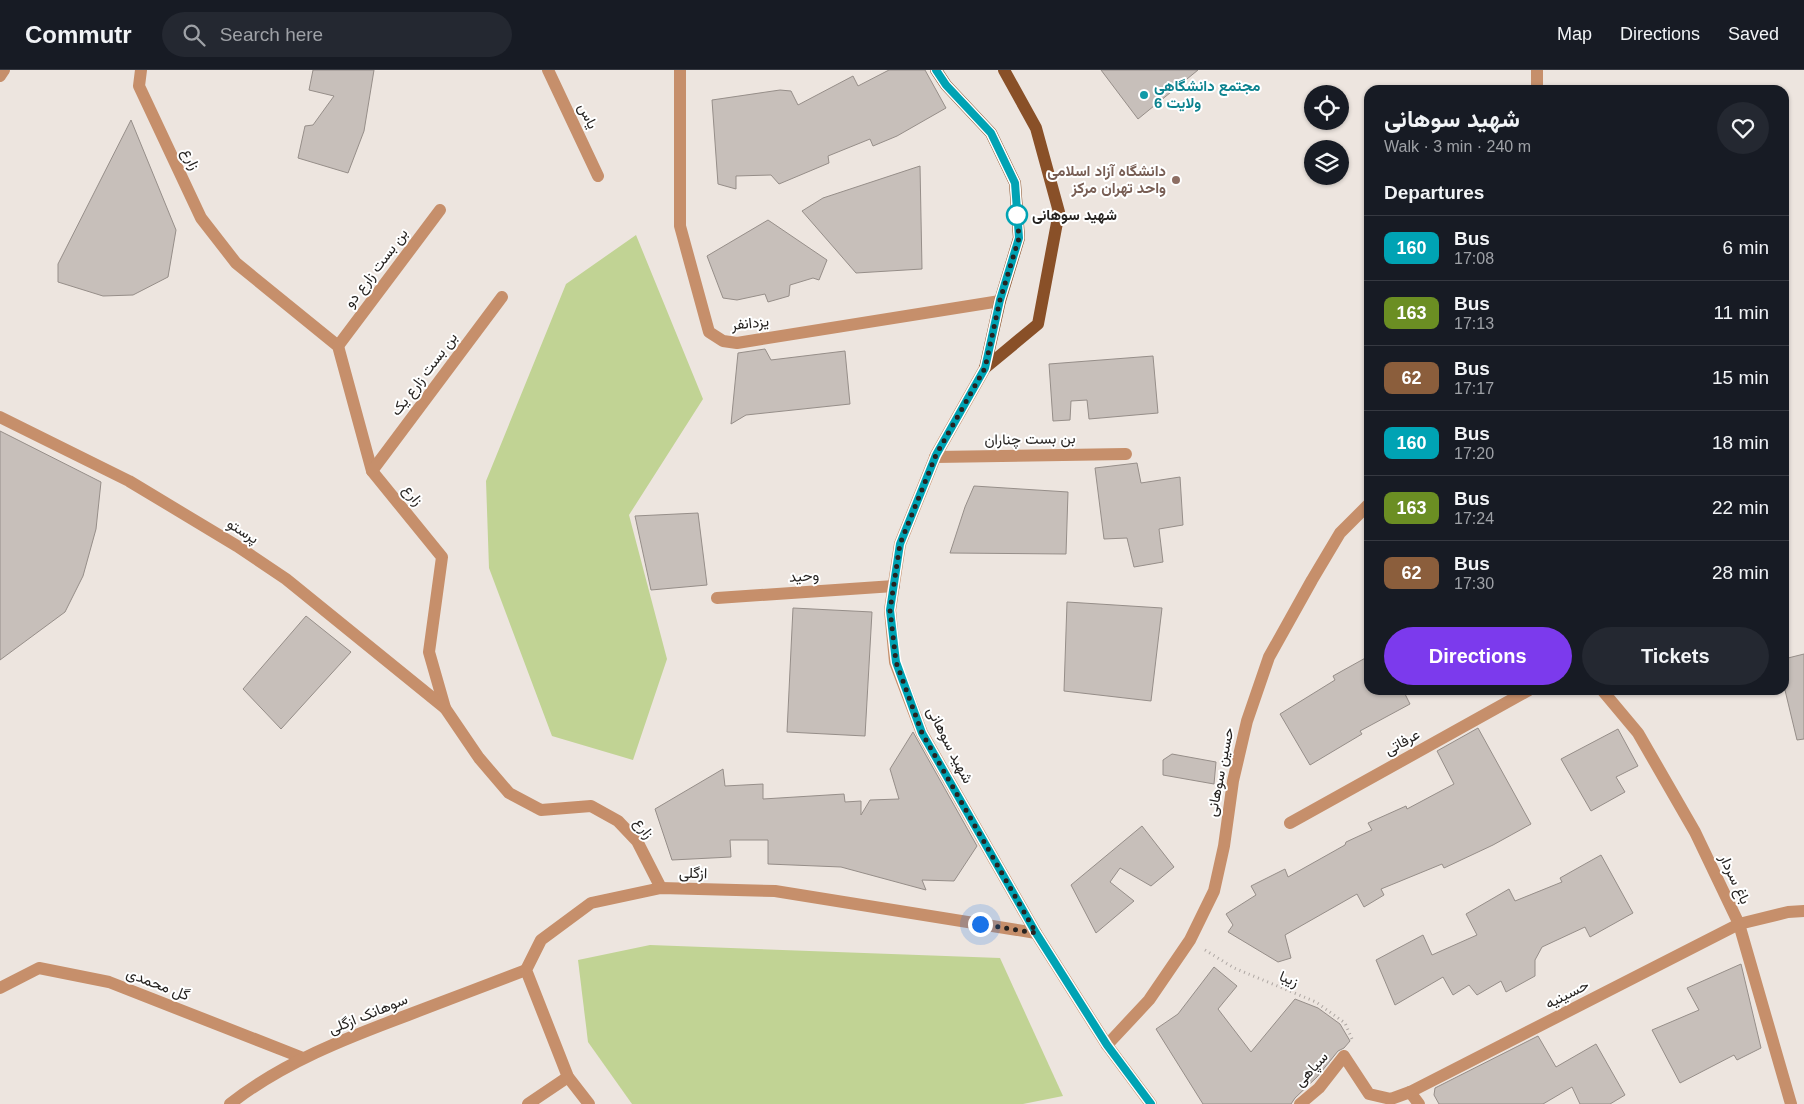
<!DOCTYPE html>
<html lang="en">
<head>
<meta charset="utf-8">
<style>
	:root { --surface:#171b24; --page:#242831; --text:#f1f3f6; --muted:#9ea1a6; --line:#363941; --accent:#7c3aed }
	body { margin:0; font-family:Arial,Vazirmatn,sans-serif; background:var(--page); color:var(--text); height:100vh; display:flex; flex-direction:column; font-size:19px; white-space:nowrap }
	* { box-sizing:border-box; margin:0 }
	p { font-size:16px; color:var(--muted) }
	.icon { flex:none; width:28px; height:28px; fill:none; stroke:currentColor; stroke-width:2; stroke-linecap:round; stroke-linejoin:round }
	.map { position:relative; flex:1; overflow:hidden }
	.drawer { position:absolute; left:1364px; top:15px; width:425px; height:610px; display:flex; flex-direction:column; background:var(--surface); border-radius:15px; box-shadow:0 1px 4px #0004 }
	.drawer>* { flex:none }
	.badge { padding:0 10px; border-radius:8px; font-size:18px; line-height:32px }
	.fabs { position:absolute; left:1304px; top:15px; display:grid; gap:10px }
	.fabs a { display:grid; place-items:center; width:45px; height:45px; border-radius:50%; background:var(--surface); box-shadow:0 1px 4px #0004; font-size:25px }
	.you { position:absolute; width:25px; height:25px; margin:-12px; border:4px solid #fff; border-radius:50%; background:#1a73e8; box-shadow:0 0 0 8px #1a73e833 }
	.map>.badge { position:absolute; translate:-50% -50%; box-shadow:0 0 0 2px #fff }
	h2 { padding:0 20px; font-size:19px; line-height:45px }
	.round { display:grid; place-items:center; flex:none; width:52px; height:52px; border-radius:26px; background:var(--page) }
	.headline { display:flex; align-items:center; justify-content:space-between; height:85px; padding:0 20px }
	h1 { font-size:24px; font-weight:700; line-height:38px }
	.button { display:flex; gap:10px; margin-top:auto; padding:10px 20px }
	.button a { flex:1; height:58px; border-radius:30px; background:var(--accent); color:#fff; font-size:20px; font-weight:700; line-height:58px; text-align:center }
	.button a+a { background:var(--page); color:var(--text) }
	ul { padding:0; list-style:none }
	li { display:flex; align-items:center; gap:15px; height:65px; padding:0 20px; border-top:1px solid var(--line) }
	li div { flex:1 }
	li b { display:block; font-size:19px }
	li em { font-style:normal }
	li .badge { min-width:55px; font-weight:700; text-align:center }
	header { display:flex; align-items:center; gap:30px; box-sizing:border-box; height:70px; padding:0 25px; background:var(--surface); border-bottom:1px solid var(--line) }
	header strong { font-size:24px }
	nav { display:flex; gap:28px; margin-inline-start:auto; font-size:18px }
	.search { width:350px; height:45px; background:var(--page); display:flex; align-items:center; gap:12px; box-sizing:border-box; padding:0 18px; border-radius:28px; color:var(--muted); font-size:19px }
	.map>svg:first-child { display:block }
	.green { fill:#c1d394 }
	.building { fill:#c7bfba; stroke:#968e89 }
	.lines { fill:none; stroke-linecap:round; stroke-linejoin:round }
	.path { stroke:#aea7a3; stroke-width:3; stroke-dasharray:1 4; stroke-linecap:butt }
	.minor { stroke:#c68f6b; stroke-width:12 }
	.major { stroke:#895028; stroke-width:12 }
	.line-casing { stroke:#fff; stroke-width:11 }
	.line { stroke:#00a3b4; stroke-width:8 }
	.walk { stroke:#262321; stroke-width:5; stroke-dasharray:0 9 }
	.culture-dot { fill:#0f9aa8; stroke:#fff; stroke-width:2 }
	.education-dot { fill:#8d6e63; stroke:#fff; stroke-width:2 }
	.stop-dot { fill:#fff; stroke:#00a3b4; stroke-width:2.5 }
	.labels { text-anchor:middle; stroke-width:4; stroke-linejoin:round; paint-order:stroke }
	.culture-label { font-size:15px; font-weight:bold; fill:#0d838f; stroke:#fff; text-anchor:start }
	.street-label { font-size:15px; fill:#262321; stroke:#fff }
	.education-label { font-size:15px; font-weight:bold; fill:#785e54; stroke:#fff; text-anchor:end }
	.stop-label { font-size:15px; font-weight:bold; fill:#262321; stroke:#fff; text-anchor:start }
</style>
</head>
<body>
<header>
<strong>Commutr</strong>
<div class="search"><svg class="icon" aria-label="search" viewBox="0 0 24 24"><circle cx="10" cy="10" r="6"/><path d="M15 15l6 6"/></svg>Search here</div>
<nav><a>Map</a><a>Directions</a><a>Saved</a></nav>
</header>
<div class="map">
<svg width="1804" height="1034" viewBox="0 0 1804 1034">
	<rect width="100%" height="100%" fill="#ede5df"/>
	<g class="green">
		<path d="M 636,165 L 703,329 L 629,445 L 667,589 L 633,690 L 552,666 L 489,498 L 486,411 L 566,214 Z"/>
		<path d="M 650,875 L 1000,888 L 1063,1026 L 1023,1034 L 632,1034 L 588,972 L 578,890 Z"/>
	</g>
	<g class="building">
		<path d="M 313,0 L 374,0 L 364,61 L 348,103 L 298,88 L 305,56 L 313,55 L 334,26 L 309,20 Z"/>
		<path d="M 889,0 L 925,0 L 946,38 L 897,66 L 873,76 L 870,69 L 828,86 L 829,93 L 779,114 L 771,105 L 736,106 L 736,119 L 718,114 L 712,30 L 780,20 L 791,21 L 798,35 L 853,6 L 858,16 Z"/>
		<path d="M 1101,0 L 1198,0 L 1138,49 Z"/>
		<path d="M 131,50 L 176,160 L 168,207 L 133,225 L 103,226 L 58,212 L 58,194 Z"/>
		<path d="M 920,96 L 922,199 L 856,203 L 802,141 L 823,128 Z"/>
		<path d="M 768,150 L 827,190 L 819,210 L 813,208 L 790,215 L 789,226 L 768,232 L 765,224 L 737,230 L 723,228 L 707,186 Z"/>
		<path d="M 765,279 L 771,290 L 845,281 L 850,334 L 746,345 L 731,354 L 738,283 Z"/>
		<path d="M 1153,286 L 1158,343 L 1089,349 L 1087,330 L 1071,331 L 1070,350 L 1053,351 L 1049,294 Z"/>
		<path d="M 0,361 L 101,412 L 96,459 L 83,506 L 65,542 L 0,590 Z"/>
		<path d="M 1137,393 L 1141,413 L 1180,407 L 1183,455 L 1159,459 L 1163,492 L 1134,497 L 1127,468 L 1104,469 L 1095,398 Z"/>
		<path d="M 974,416 L 1068,422 L 1066,484 L 950,483 L 965,437 Z"/>
		<path d="M 698,443 L 707,515 L 651,520 L 635,446 Z"/>
		<path d="M 1067,532 L 1162,538 L 1151,631 L 1064,621 Z"/>
		<path d="M 793,538 L 872,542 L 865,666 L 787,662 Z"/>
		<path d="M 306,546 L 351,582 L 281,659 L 243,619 Z"/>
		<path d="M 1804,584 L 1804,669 L 1797,670 L 1784,616 L 1784,589 Z"/>
		<path d="M 1369,586 L 1369,620 L 1403,620 L 1410,634 L 1360,661 L 1362,664 L 1310,695 L 1280,644 L 1335,610 L 1333,606 Z"/>
		<path d="M 1478,658 L 1531,754 L 1493,775 L 1444,798 L 1442,794 L 1381,819 L 1384,825 L 1364,837 L 1357,824 L 1285,865 L 1291,888 L 1278,892 L 1228,862 L 1233,855 L 1226,844 L 1256,825 L 1251,816 L 1285,799 L 1288,807 L 1345,775 L 1346,772 L 1372,760 L 1368,753 L 1406,736 L 1407,739 L 1454,714 L 1437,681 Z"/>
		<path d="M 1618,659 L 1638,696 L 1616,707 L 1625,722 L 1591,741 L 1561,689 Z"/>
		<path d="M 913,662 L 977,776 L 954,811 L 922,810 L 926,820 L 841,797 L 768,794 L 768,770 L 730,770 L 731,787 L 672,790 L 655,739 L 723,699 L 725,716 L 763,714 L 763,729 L 844,724 L 845,732 L 861,731 L 861,745 L 870,730 L 899,729 L 890,699 Z"/>
		<path d="M 1172,684 L 1216,692 L 1214,714 L 1163,705 L 1163,690 Z"/>
		<path d="M 1142,756 L 1174,797 L 1151,816 L 1120,798 L 1110,812 L 1134,831 L 1096,863 L 1071,815 Z"/>
		<path d="M 1601,785 L 1633,843 L 1590,867 L 1585,857 L 1542,877 L 1535,890 L 1535,906 L 1506,922 L 1501,911 L 1477,925 L 1469,915 L 1453,925 L 1443,907 L 1395,935 L 1376,890 L 1423,865 L 1432,885 L 1477,865 L 1466,844 L 1509,819 L 1515,831 L 1562,812 L 1560,808 Z"/>
		<path d="M 1741,894 L 1761,978 L 1737,990 L 1734,985 L 1680,1013 L 1652,960 L 1699,940 L 1687,918 Z"/>
		<path d="M 1214,897 L 1237,916 L 1218,939 L 1251,982 L 1295,929 L 1318,938 L 1340,954 L 1350,971 L 1344,978 L 1338,981 L 1317,1007 L 1295,1028 L 1291,1034 L 1203,1034 L 1156,959 L 1178,944 Z"/>
		<path d="M 1538,966 L 1556,997 L 1596,974 L 1625,1025 L 1610,1034 L 1580,1034 L 1572,1017 L 1543,1034 L 1439,1034 L 1434,1025 L 1435,1018 Z"/>
	</g>
	<g class="lines">
		<path class="path" d="M 1205,880 L 1234,898 L 1316,932 L 1345,953 L 1352,969"/>
		<g class="minor">
			<path d="M 141,0 L 139,16 L 201,148 L 236,193 L 338,276 L 372,401 L 442,487 L 429,582 L 445,638 L 479,688 L 509,723 L 541,740 L 591,736 L 618,751 L 637,771 L 661,818"/>
			<path d="M 548,0 L 598,106"/>
			<path d="M 680,0 L 680,156 L 709,262 L 723,271 L 737,273 L 1000,231"/>
			<path d="M 0,6 L 4,0"/>
			<path d="M 1537,20 L 1537,0"/>
			<path d="M 338,276 L 440,140"/>
			<path d="M 985,298 L 936,385 L 900,474 L 890,540 L 895,592 L 922,663 L 1036,863 L 1107,975 L 1151,1034"/>
			<path d="M 0,347 L 129,411 L 237,476 L 286,509 L 445,638"/>
			<path d="M 935,387 L 1126,384"/>
			<path d="M 372,401 L 502,227"/>
			<path d="M 717,528 L 894,516"/>
			<path d="M 1602,620 L 1638,663 L 1695,762 L 1739,854 L 1791,1034"/>
			<path d="M 1290,753 L 1529,620"/>
			<path d="M 0,918 L 39,898 L 109,912 L 303,988"/>
			<path d="M 1107,975 L 1149,930 L 1190,870 L 1214,821 L 1224,776 L 1233,711 L 1247,651 L 1269,587 L 1312,510 L 1340,463 L 1369,434"/>
			<path d="M 1410,1022 L 1419,1034"/>
			<path d="M 230,1034 C 282,993 346,968 408,945 C 447,930 487,915 526,900"/>
			<path d="M 528,1034 L 568,1007"/>
			<path d="M 589,1034 L 568,1007 L 526,900 L 541,870 L 591,833 L 661,818 L 775,821 L 1036,863"/>
			<path d="M 1300,1034 L 1319,1018 L 1344,986 L 1369,1024 L 1391,1029 L 1410,1022 L 1739,854 L 1788,842 L 1804,841"/>
		</g>
		<g class="major">
			<path d="M 936,0 L 946,15 L 991,63 L 1015,113 L 1019,168 L 1000,231 L 985,298"/>
			<path d="M 985,298 L 1038,254 L 1059,142 L 1036,58 L 1004,0"/>
		</g>
	</g>
	<g class="lines">
		<g class="line-casing">
			<path id="line" d="M 936,0 L 946,15 L 991,63 L 1015,113 L 1019,168 L 1000,230 L 985,298 L 936,385 L 900,474 L 890,540 L 896,592 L 922,663 L 1036,863 L 1107,975 L 1151,1034"/>
		</g>
		<use href="#line" class="line"/>
		<path class="walk" d="M 980,854 L 1036,863 L 922,663 L 896,592 L 890,540 L 900,474 L 936,385 L 985,298 L 1000,230 L 1019,168 L 1017,145"/>
	</g>
	<circle class="culture-dot" cx="1144" cy="25" r="5"/>
	<circle class="education-dot" cx="1176" cy="110" r="5"/>
	<circle class="stop-dot" cx="1017" cy="145" r="10"/>
	<g class="labels">
		<g class="culture-label">
			<text x="1154" y="21">مجتمع دانشگاهی<tspan x="1154" dy="17">ولایت 6</tspan></text>
		</g>
		<g class="street-label">
			<text transform="translate(588 46) rotate(64)" y="5">یاس</text>
			<text transform="translate(191 89) rotate(65)" y="5">زارع</text>
			<text transform="translate(376 198) rotate(-53)" y="5">بن بست زارع دو</text>
			<text transform="translate(750 253) rotate(-6)" y="5">یزدانفر</text>
			<text transform="translate(424 304) rotate(-53)" y="5">بن بست زارع یک</text>
			<text transform="translate(1030 369) rotate(-1)" y="5">بن بست چناران</text>
			<text transform="translate(413 425) rotate(51)" y="5">زارع</text>
			<text transform="translate(243 461) rotate(32)" y="5">پرستو</text>
			<text transform="translate(804 506) rotate(-4)" y="5">وحید</text>
			<text transform="translate(1402 672) rotate(-29)" y="5">عرفاتی</text>
			<text transform="translate(950 675) rotate(63)" y="5">شهید سوهانی</text>
			<text transform="translate(1220 702) rotate(-79)" y="5">حسین سوهانی</text>
			<text transform="translate(644 758) rotate(53)" y="5">زارع</text>
			<text transform="translate(693 803) rotate(1)" y="5">ازگلی</text>
			<text transform="translate(1735 809) rotate(65)" y="5">باغ سردار</text>
			<text transform="translate(1289 909) rotate(22)" y="5">زیبا</text>
			<text transform="translate(158 914) rotate(21)" y="5">گل محمدی</text>
			<text transform="translate(1567 924) rotate(-27)" y="5">حسینیه</text>
			<text transform="translate(368 944) rotate(-22)" y="5">سوهانک ازگلی</text>
			<text transform="translate(1311 999) rotate(-47)" y="5">سپاهی</text>
		</g>
		<g class="education-label">
			<text x="1166" y="106">دانشگاه آزاد اسلامی<tspan x="1166" dy="17">واحد تهران مرکز</tspan></text>
		</g>
		<g class="stop-label">
			<text x="1032" y="150">شهید سوهانی</text>
		</g>
	</g>
</svg>
<div class="fabs">
<a><svg class="icon" aria-label="locate" viewBox="0 0 24 24"><circle cx="12" cy="12" r="6"/><path d="M12 2v4M12 18v4M2 12h4M18 12h4"/></svg></a>
<a><svg class="icon" aria-label="layers" viewBox="0 0 24 24"><path d="M12 4l9 5-9 5-9-5zM3 14l9 5 9-5"/></svg></a>
</div>
<div class="you" style="left:980px;top:854px"></div>
<section class="drawer">
<div class="headline"><div><h1>شهید سوهانی</h1><p>Walk · 3 min · 240 m</p></div><a class="round"><svg class="icon" aria-label="heart" viewBox="0 0 24 24"><path d="M12 20l-8-8c-3-5 5-10 8-4 3-6 11-1 8 4z"/></svg></a></div>
<h2>Departures</h2>
<ul>
<li><span class="badge" style="background:#00a3b4;color:#fff">160</span><div><b>Bus</b><p>17:08</p></div><em>6 min</em></li>
<li><span class="badge" style="background:#6b8e23;color:#fff">163</span><div><b>Bus</b><p>17:13</p></div><em>11 min</em></li>
<li><span class="badge" style="background:#8b5e3c;color:#fff">62</span><div><b>Bus</b><p>17:17</p></div><em>15 min</em></li>
<li><span class="badge" style="background:#00a3b4;color:#fff">160</span><div><b>Bus</b><p>17:20</p></div><em>18 min</em></li>
<li><span class="badge" style="background:#6b8e23;color:#fff">163</span><div><b>Bus</b><p>17:24</p></div><em>22 min</em></li>
<li><span class="badge" style="background:#8b5e3c;color:#fff">62</span><div><b>Bus</b><p>17:30</p></div><em>28 min</em></li>
</ul>
<div class="button"><a>Directions</a><a>Tickets</a></div>
</section>
</div>
</body>
</html>
